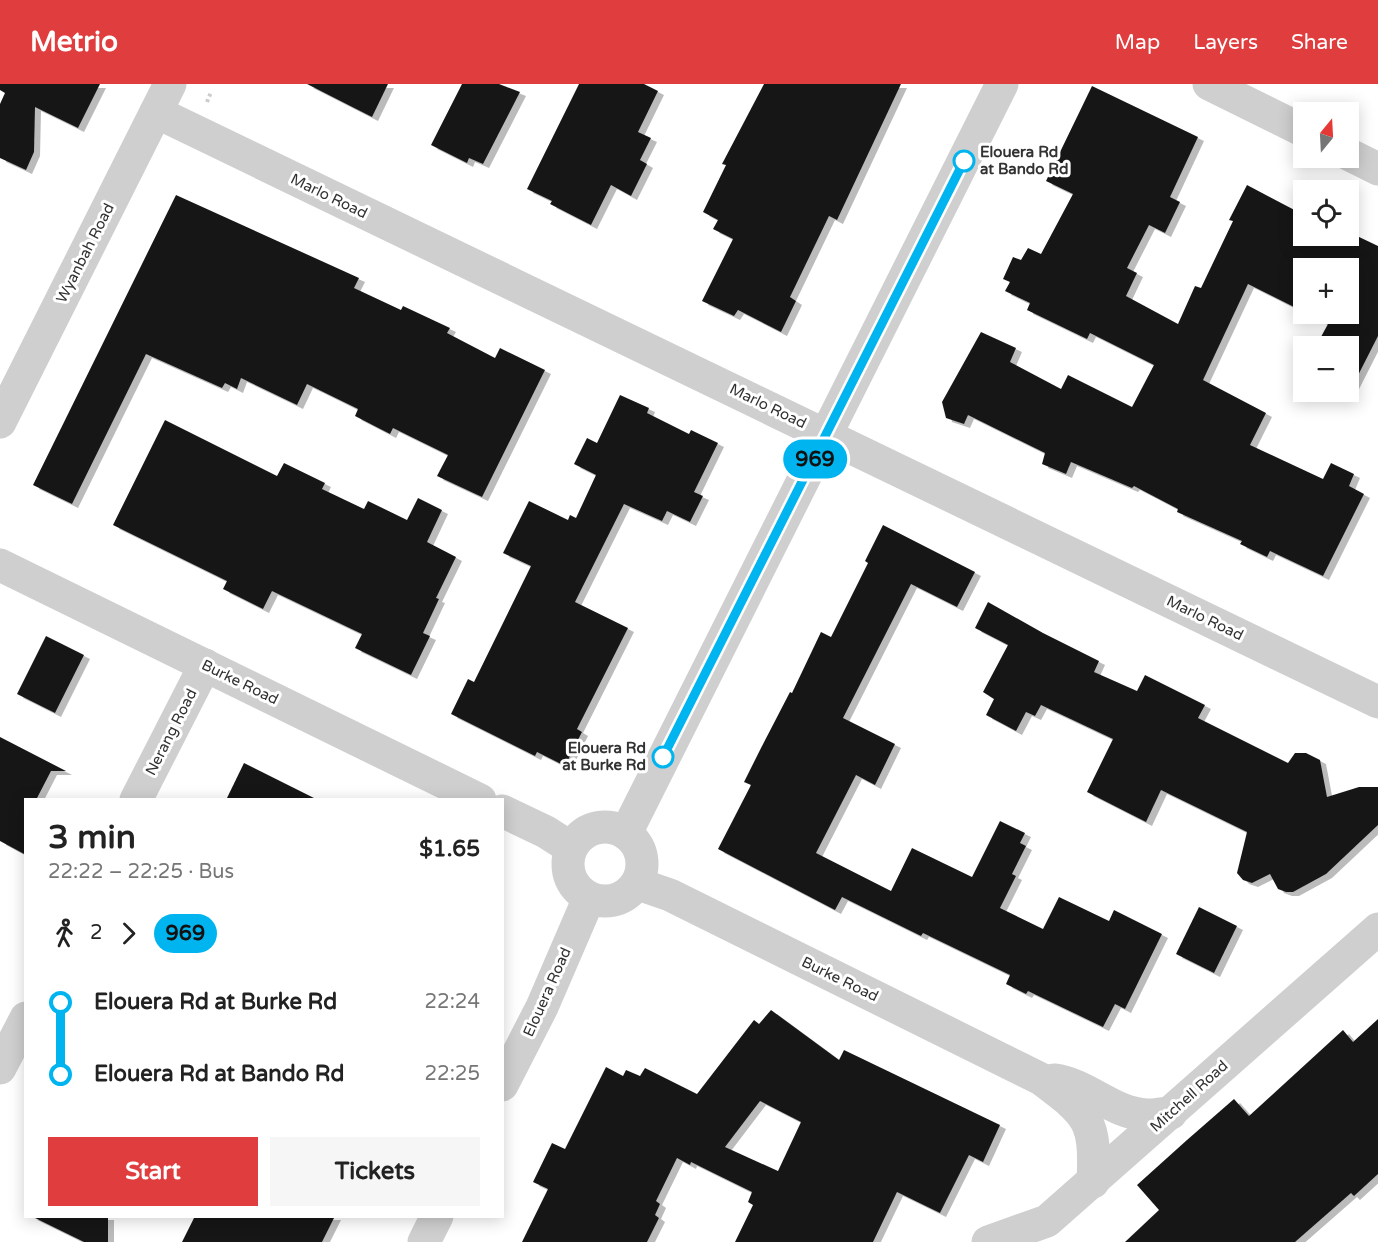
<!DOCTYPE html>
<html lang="en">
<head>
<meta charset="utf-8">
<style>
	:root { --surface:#fff; --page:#f6f6f6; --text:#222; --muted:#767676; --accent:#e03d3f }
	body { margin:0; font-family:"Varela Round",sans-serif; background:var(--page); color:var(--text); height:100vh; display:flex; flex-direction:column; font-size:22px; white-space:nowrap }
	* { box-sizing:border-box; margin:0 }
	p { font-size:20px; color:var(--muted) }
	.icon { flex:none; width:33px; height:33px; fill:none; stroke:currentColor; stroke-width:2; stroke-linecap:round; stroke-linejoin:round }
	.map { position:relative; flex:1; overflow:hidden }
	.side { position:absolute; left:24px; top:714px; width:480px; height:420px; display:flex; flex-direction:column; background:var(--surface); border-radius:0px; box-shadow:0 3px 15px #0003 }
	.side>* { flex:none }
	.badge { padding:0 12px; border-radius:20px; font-size:21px; line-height:39px }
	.needle { width:39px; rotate:18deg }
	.controls { position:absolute; left:1293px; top:18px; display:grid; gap:12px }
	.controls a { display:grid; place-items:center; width:66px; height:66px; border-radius:0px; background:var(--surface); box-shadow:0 3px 15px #0003; font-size:30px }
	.map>.badge { position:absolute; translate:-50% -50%; box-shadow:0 0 0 3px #fff }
	.legs { display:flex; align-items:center; gap:9px; height:66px; padding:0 24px; font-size:20px }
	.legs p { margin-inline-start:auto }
	.headline { display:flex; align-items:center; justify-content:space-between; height:102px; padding:0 24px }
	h1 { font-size:33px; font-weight:700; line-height:45px }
	.action { display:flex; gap:12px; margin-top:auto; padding:12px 24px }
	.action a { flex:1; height:69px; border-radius:0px; background:var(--accent); color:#fff; font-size:24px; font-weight:700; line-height:69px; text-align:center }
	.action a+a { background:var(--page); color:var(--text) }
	ul { padding:0 24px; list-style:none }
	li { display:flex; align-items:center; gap:21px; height:72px; font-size:22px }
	li i { display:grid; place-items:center; width:9px; height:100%; margin:0 8px; background:currentColor }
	li i::after { content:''; width:15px; height:15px; margin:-8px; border:4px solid; border-radius:50%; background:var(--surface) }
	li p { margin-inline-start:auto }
	li:first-child i { background:linear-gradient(#0000 50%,currentColor 0) }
	li:last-child i { background:linear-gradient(currentColor 50%,#0000 0) }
	header { display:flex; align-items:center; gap:36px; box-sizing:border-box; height:84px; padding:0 30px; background:var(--accent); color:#fff }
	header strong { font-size:28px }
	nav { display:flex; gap:33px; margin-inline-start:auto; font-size:21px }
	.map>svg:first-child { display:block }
	.building { fill:#191919; fill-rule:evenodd; filter:url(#shadow) }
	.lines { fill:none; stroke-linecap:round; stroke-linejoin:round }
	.path { stroke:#ccc; stroke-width:4; stroke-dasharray:3 3; stroke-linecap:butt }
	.minor { stroke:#cfcfcf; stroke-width:33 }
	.tertiary { stroke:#cfcfcf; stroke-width:33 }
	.line-1-casing { stroke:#fff; stroke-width:14 }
	.line-1 { stroke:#00b5ef; stroke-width:9 }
	.stop-1-dot { fill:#fff; stroke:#00b5ef; stroke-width:3 }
	.labels { text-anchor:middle; stroke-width:6; stroke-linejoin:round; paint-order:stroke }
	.stop-label { font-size:15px; font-weight:bold; fill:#323232; stroke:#fff; text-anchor:start }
	.street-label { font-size:15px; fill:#323232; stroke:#fff }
</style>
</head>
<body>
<header>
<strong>Metrio</strong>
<nav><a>Map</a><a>Layers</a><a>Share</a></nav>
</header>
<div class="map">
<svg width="1378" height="1158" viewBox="0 0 1378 1158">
	<defs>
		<filter id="shadow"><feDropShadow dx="6" dy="4" stdDeviation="0" flood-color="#0004"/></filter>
	</defs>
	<rect width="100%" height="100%" fill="#fff"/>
	<g class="building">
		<path d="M 0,0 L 100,0 L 78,44 L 35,23 L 34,68 L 26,86 L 0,74 L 0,20 L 5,9 L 0,6 Z"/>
		<path d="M 307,0 L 388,0 L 372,33 Z"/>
		<path d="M 462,0 L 499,0 L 520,8 L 483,80 L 469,74 L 467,79 L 431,61 Z"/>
		<path d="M 579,0 L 644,0 L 658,7 L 638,48 L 651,54 L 640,76 L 647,80 L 631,112 L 611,101 L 591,141 L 550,120 L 552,117 L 527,105 Z"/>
		<path d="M 764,0 L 901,0 L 837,136 L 829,132 L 790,213 L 796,217 L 781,248 L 738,226 L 734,232 L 702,217 L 733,155 L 713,145 L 718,136 L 703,128 L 726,81 L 722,80 Z"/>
		<path d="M 1092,2 L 1198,53 L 1170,113 L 1180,118 L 1165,149 L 1149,141 L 1127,184 L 1137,189 L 1126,212 L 1178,240 L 1195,202 L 1201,204 L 1233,137 L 1229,136 L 1247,101 L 1304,131 L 1304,152 L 1357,152 L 1378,162 L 1378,252 L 1348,311 L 1348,262 L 1316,262 L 1328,240 L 1307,230 L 1348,230 L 1348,184 L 1304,184 L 1304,228 L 1248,200 L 1203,296 L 1266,329 L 1250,361 L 1323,395 L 1331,379 L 1354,390 L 1349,402 L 1364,410 L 1323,492 L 1270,467 L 1267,473 L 1240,460 L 1242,457 L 1177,428 L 1178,425 L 1134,402 L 1132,404 L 1071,378 L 1066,390 L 1042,380 L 1045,369 L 968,331 L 964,340 L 946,334 L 942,318 L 981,248 L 1016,264 L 1010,278 L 1061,305 L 1068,291 L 1132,323 L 1154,281 L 1090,249 L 1087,255 L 1027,226 L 1030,219 L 1005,207 L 1010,198 L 1003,195 L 1013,173 L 1021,176 L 1028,164 L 1041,170 L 1073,110 L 1046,97 Z"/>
		<path d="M 176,111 L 359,194 L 354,204 L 401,226 L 403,222 L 450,244 L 447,249 L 495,274 L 500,264 L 545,286 L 482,413 L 437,392 L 448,371 L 393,344 L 390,350 L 355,332 L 358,325 L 307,300 L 297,321 L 241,294 L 237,305 L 225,299 L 222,304 L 146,270 L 72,420 L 33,401 Z"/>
		<path d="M 620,311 L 649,324 L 647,329 L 689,350 L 691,346 L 718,359 L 694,408 L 703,412 L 690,438 L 667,427 L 662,437 L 624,420 L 575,518 L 628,544 L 577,645 L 582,648 L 565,682 L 537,668 L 535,672 L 451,630 L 468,595 L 474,598 L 531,482 L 503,469 L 529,417 L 568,436 L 570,431 L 576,434 L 596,391 L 574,380 L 587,354 L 597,359 Z"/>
		<path d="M 165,336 L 277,392 L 284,379 L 325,399 L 322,405 L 364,425 L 368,417 L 407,436 L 418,414 L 442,426 L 427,458 L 456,473 L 436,514 L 439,515 L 423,549 L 430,552 L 411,591 L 355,564 L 362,550 L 272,507 L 263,525 L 223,505 L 227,497 L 113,441 Z"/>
		<path d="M 883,441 L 975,488 L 957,523 L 911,500 L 843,634 L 895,660 L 875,701 L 856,691 L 816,769 L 891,807 L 912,764 L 972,793 L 1000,737 L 1025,749 L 1020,759 L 1026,762 L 1012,790 L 1016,792 L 1000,824 L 1043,845 L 1059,813 L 1109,837 L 1114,826 L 1162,850 L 1125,925 L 1115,920 L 1103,943 L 1028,907 L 1026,910 L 1006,900 L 1010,891 L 923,849 L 921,852 L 842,813 L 835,826 L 718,765 L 751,701 L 744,698 L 761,664 L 790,608 L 792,609 L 821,548 L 831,553 L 868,479 L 865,477 Z"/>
		<path d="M 988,518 L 1043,549 L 1099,577 L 1094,588 L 1137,607 L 1145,591 L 1205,621 L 1198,634 L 1288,679 L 1295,669 L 1306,669 L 1320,676 L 1327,713 L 1359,703 L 1378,703 L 1378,741 L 1326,790 L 1293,808 L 1286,808 L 1278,805 L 1270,790 L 1252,799 L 1243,796 L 1237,789 L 1247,748 L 1161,706 L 1146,738 L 1087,708 L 1113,655 L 1041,621 L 1035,632 L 1026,628 L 1016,647 L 986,631 L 994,615 L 983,608 L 1008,561 L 975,544 Z"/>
		<path d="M 46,552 L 84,571 L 55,629 L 17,610 Z"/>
		<path d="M 0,653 L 66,687 L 51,687 L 36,716 L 26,716 L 26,771 L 0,757 Z"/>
		<path d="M 244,679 L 318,716 L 226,716 Z"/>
		<path d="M 1199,823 L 1237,842 L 1214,889 L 1176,870 Z"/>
		<path d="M 771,926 L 839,976 L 844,966 L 1000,1041 L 983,1078 L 969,1071 L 940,1129 L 897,1108 L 873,1158 L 735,1158 L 753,1121 L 748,1118 L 752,1108 L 691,1078 L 690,1081 L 677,1074 L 656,1117 L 660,1120 L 655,1131 L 659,1134 L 647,1158 L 522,1158 L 548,1105 L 533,1098 L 552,1059 L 565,1065 L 606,983 L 623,992 L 626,986 L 640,992 L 645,984 L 697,1010 L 754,936 L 759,940 ZM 760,1017 L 801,1038 L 778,1087 L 725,1063 Z"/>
		<path d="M 1378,935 L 1378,1090 L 1354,1112 L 1351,1109 L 1295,1158 L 1125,1158 L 1159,1126 L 1137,1101 L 1187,1056 L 1234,1015 L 1249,1032 L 1343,946 L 1353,958 Z"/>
		<path d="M 31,1132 L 108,1132 L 108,1158 L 84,1158 Z"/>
		<path d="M 195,1132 L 335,1132 L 322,1158 L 182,1158 Z"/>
	</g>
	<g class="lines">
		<path class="path" d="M 207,18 L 211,8"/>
		<g class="minor">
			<path d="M 156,28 L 1378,618"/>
			<path d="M 0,338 L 170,0"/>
			<path d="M 0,481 L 480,716"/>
			<path d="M 136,716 L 205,581"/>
			<path d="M 502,727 L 546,748 L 571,764"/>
			<path d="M 638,800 L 670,811 L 1041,995 C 1089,1031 1096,1036 1093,1098"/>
			<path d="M 0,984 L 26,934"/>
			<path d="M 1054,996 C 1087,1000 1113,1030 1147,1031 C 1155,1031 1163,1029 1171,1029"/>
			<path d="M 988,1158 L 1047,1137 L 1378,845"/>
		</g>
		<g class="tertiary">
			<path d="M 1209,0 L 1304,47"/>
			<path d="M 1348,70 L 1378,85"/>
			<circle cx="605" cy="780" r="37"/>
			<path d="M 626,749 L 1002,0"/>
			<path d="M 502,1001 L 542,923 L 589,814"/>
			<path d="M 424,1158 L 437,1132"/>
		</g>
	</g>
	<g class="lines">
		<g class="line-1-casing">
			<path id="line-1" d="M 663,673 L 964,77"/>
		</g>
		<use href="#line-1" class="line-1"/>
	</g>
	<g class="stop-1-dot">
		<circle cx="964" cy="77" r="10"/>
		<circle cx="663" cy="673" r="10"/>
	</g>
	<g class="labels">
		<g class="stop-label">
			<text x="980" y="73">Elouera Rd<tspan x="980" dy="17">at Bando Rd</tspan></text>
			<text x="646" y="669" text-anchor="end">Elouera Rd<tspan x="646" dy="17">at Burke Rd</tspan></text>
		</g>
		<g class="street-label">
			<text transform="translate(329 112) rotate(26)" y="5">Marlo Road</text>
			<text transform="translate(85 169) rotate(-63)" y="5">Wyanbah Road</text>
			<text transform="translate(768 322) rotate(26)" y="5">Marlo Road</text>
			<text transform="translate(1205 534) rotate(26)" y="5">Marlo Road</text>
			<text transform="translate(240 598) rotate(26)" y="5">Burke Road</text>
			<text transform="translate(171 648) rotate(-63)" y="5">Nerang Road</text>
			<text transform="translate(840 895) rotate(26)" y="5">Burke Road</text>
			<text transform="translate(547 908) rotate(-66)" y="5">Elouera Road</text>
			<text transform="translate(1189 1012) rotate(-42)" y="5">Mitchell Road</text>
		</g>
	</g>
</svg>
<div class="controls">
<a><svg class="needle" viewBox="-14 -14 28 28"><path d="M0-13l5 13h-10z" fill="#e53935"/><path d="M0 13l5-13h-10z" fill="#767676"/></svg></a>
<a><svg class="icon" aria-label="locate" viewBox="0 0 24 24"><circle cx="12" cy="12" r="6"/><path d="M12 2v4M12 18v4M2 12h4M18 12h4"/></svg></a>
<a>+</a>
<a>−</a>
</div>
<b class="badge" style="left:815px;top:375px;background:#00b5ef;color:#111">969</b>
<section class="side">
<div class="headline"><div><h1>3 min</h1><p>22:22 – 22:25 · Bus</p></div><b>$1.65</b></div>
<div class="legs"><svg class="icon" aria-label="walk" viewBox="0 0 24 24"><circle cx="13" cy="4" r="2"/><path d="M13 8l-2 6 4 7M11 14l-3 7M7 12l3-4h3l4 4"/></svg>2<svg class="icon" aria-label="forward" viewBox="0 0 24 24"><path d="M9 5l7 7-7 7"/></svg><b class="badge" style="background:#00b5ef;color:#111">969</b></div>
<ul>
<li><i style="color:#00b5ef"></i><b>Elouera Rd at Burke Rd</b><p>22:24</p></li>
<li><i style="color:#00b5ef"></i><b>Elouera Rd at Bando Rd</b><p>22:25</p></li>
</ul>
<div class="action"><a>Start</a><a>Tickets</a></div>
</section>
</div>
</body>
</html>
